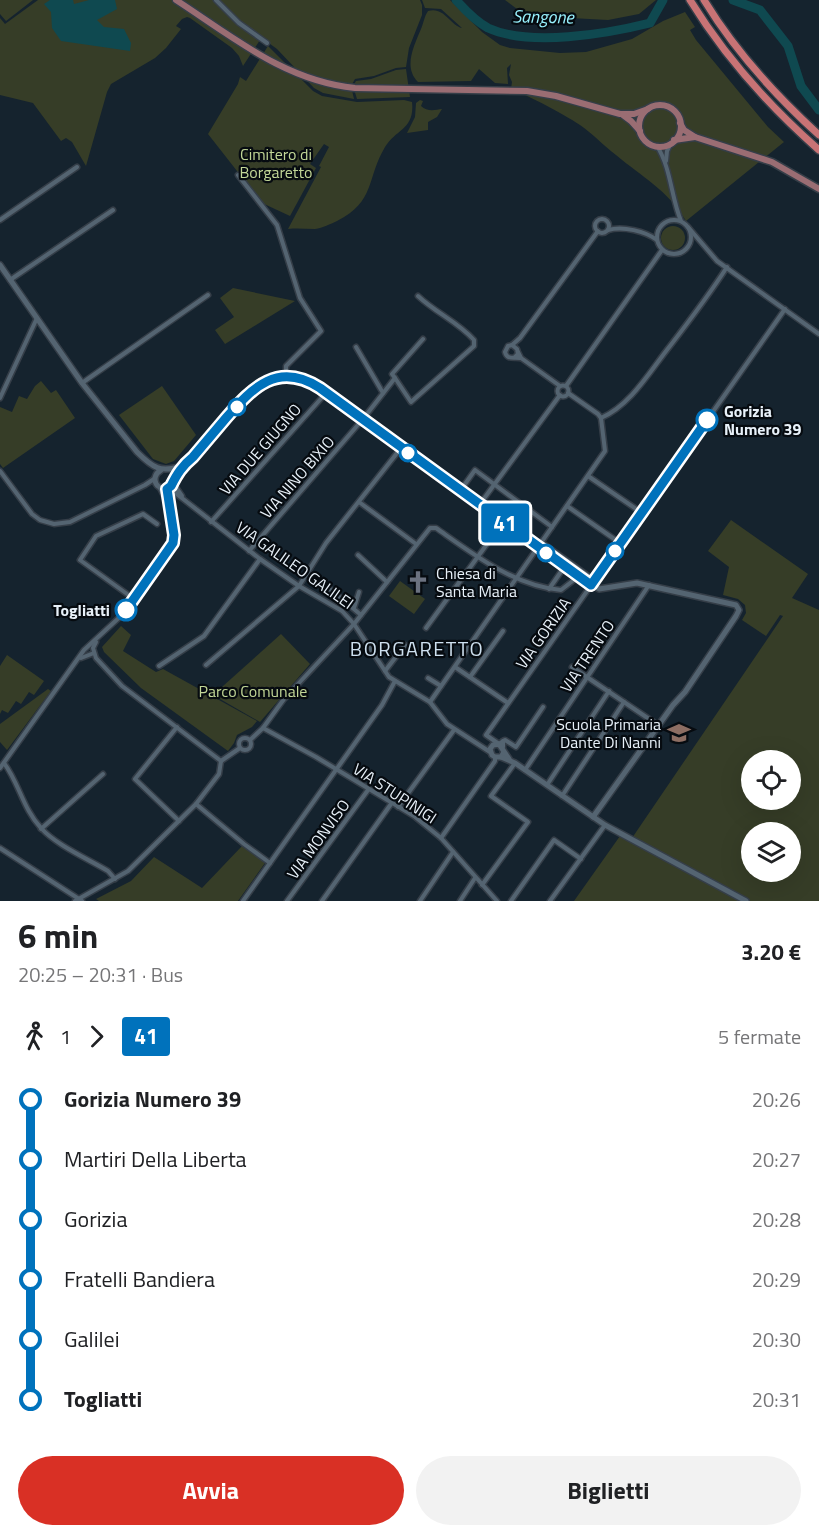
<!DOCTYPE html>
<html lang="it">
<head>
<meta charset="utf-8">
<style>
	:root { --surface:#fff; --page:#f2f2f2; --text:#202124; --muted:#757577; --accent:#d93025 }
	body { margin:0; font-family:"Titillium Web",sans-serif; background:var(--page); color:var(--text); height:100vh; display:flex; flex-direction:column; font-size:22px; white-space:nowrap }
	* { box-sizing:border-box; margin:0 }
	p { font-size:20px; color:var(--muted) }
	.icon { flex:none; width:33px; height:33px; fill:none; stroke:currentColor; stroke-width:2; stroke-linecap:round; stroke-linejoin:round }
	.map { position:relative; height:901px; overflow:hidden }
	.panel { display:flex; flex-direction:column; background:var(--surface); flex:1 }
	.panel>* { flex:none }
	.badge { padding:0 12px; border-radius:4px; font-size:21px; line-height:39px }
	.tools { position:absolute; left:741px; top:750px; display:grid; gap:12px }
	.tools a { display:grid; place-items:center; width:60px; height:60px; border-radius:50%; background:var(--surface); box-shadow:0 6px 24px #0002; font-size:30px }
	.map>.badge { position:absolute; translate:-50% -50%; box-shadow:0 0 0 3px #fff }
	.legs { display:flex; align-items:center; gap:9px; height:66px; padding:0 18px; font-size:20px }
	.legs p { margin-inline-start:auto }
	.summary { display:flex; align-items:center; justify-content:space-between; height:102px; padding:0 18px }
	h1 { font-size:33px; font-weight:700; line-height:45px }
	.action { display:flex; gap:12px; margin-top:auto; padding:12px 18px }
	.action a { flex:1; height:69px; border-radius:36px; background:var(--accent); color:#fff; font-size:24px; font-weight:700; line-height:69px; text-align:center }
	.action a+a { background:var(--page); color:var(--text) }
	ul { padding:0 18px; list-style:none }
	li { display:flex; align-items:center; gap:21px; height:60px; font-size:22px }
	li i { display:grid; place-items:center; width:9px; height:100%; margin:0 8px; background:currentColor }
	li i::after { content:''; width:15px; height:15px; margin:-8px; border:4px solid; border-radius:50%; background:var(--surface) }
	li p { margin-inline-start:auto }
	li:first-child i { background:linear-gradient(#0000 50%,currentColor 0) }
	li:last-child i { background:linear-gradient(currentColor 50%,#0000 0) }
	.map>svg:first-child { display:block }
	.green { fill:#363d27; fill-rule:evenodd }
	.water { fill:#0f4950 }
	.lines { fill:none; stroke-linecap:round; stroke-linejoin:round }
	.river { stroke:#0f4950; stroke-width:9 }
	.street-casing { stroke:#353e48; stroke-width:7 }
	.secondary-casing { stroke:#353e48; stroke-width:8 }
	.primary-casing { stroke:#353e48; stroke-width:9 }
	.highway-casing { stroke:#353e48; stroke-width:10 }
	.street { stroke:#546471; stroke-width:4 }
	.secondary { stroke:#546471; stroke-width:5 }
	.primary { stroke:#9a6d73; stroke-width:6 }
	.highway { stroke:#c87375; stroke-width:7 }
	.line-1-casing { stroke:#fff; stroke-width:14 }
	.line-1 { stroke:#0072bc; stroke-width:9 }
	.stop-1-dot { fill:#fff; stroke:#0072bc; stroke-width:3 }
	.labels { text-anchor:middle; stroke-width:4.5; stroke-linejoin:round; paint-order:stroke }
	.park-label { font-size:16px; fill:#c2d797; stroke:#060b10 }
	.stop-label { font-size:16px; font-weight:bold; fill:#e8f1f9; stroke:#060b10; text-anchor:start }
	.street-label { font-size:16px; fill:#e8f1f9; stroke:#060b10 }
	.poi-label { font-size:16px; fill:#e8f1f9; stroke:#060b10; text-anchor:start }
	.water-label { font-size:18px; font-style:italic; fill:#98f2fe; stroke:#060b10 }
	.quarter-label { font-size:20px; letter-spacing:1.5px; fill:#cee0ef; stroke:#060b10 }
</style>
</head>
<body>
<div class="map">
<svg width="819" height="901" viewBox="0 0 819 901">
	<rect width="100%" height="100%" fill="#15232e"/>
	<g class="green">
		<path d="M 0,0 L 33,0 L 6,21 L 0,14 Z"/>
		<path d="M 38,0 L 214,0 L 238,24 L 260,40 L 243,66 L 239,56 L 232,48 L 190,18 L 187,17 L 182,19 L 176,26 L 181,29 L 166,48 L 155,58 L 111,84 L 107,92 L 86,166 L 72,142 L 66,138 L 61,141 L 33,103 L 0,95 L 0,18 L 5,24 Z"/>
		<path d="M 218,0 L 420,0 L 422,5 L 422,15 L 409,48 L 406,67 L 396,68 L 374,76 L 355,79 L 351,86 L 354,99 L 323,93 L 314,88 L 277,49 L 240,22 Z"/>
		<path d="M 422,0 L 450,0 L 482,32 L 500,45 L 510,48 L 560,53 L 586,52 L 632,39 L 663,21 L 685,12 L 695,27 L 690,30 L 696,40 L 768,127 L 784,142 L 686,221 C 668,190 642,177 616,155 C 604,146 593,134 580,125 C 562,113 531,97 511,89 L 512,82 L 509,75 L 511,64 L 507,68 L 508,84 L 495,83 L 479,69 L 471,81 L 418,82 C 403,67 414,46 421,29 C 424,22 424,17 428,11 C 444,6 450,25 462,28 L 441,9 L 425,8 Z"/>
		<path d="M 505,0 L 656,0 L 639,14 L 608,20 L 552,17 L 517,9 Z"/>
		<path d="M 268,46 L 313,91 L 322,96 L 357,102 L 404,100 L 412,102 C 415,129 396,129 385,147 C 366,179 376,201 337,221 C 330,224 323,228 315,229 C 306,229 297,228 288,229 L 321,167 L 319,166 L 329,147 L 324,144 L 310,164 L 316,168 L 290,216 L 262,203 L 208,134 L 238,84 L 240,77 L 246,81 Z"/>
		<path d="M 406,69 L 410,97 L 357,99 L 353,86 L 356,81 L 371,79 L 396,70 Z"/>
		<path d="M 420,100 L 423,101 L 421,106 C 427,112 435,110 442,109 L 437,117 L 428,122 L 428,130 L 407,133 L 415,117 L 416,103 Z"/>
		<circle cx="673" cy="238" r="12"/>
		<path d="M 233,288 L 295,301 L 225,344 L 215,330 L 234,317 L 220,298 Z"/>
		<path d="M 41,381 L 51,393 L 56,390 L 75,418 L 3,468 L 0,464 L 0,407 L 12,412 L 19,396 L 27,399 L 35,386 Z"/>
		<path d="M 162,386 L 196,435 L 174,461 L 166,464 L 153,459 L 119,415 Z"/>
		<path d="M 731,520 L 808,574 L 792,598 L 819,610 L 819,901 L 574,901 L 620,836 L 630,841 L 783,616 L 780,615 L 766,636 L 742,620 L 746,613 L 745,605 L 738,599 L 723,595 L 729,567 L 708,551 ZM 752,760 L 790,760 L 790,800 L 752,800 ZM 752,832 L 790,832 L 790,872 L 752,872 Z"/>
		<path d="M 400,581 L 425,599 L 414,614 L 389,596 Z"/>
		<path d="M 121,626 L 131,635 L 123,651 L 156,672 L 163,669 L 257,721 L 252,727 L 237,735 L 234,743 L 228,751 L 141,688 L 104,652 L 102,647 Z"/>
		<path d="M 281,634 L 310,664 L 260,722 L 213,695 Z"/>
		<path d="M 7,655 L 44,681 L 34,695 L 29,692 L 21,704 L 16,701 L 8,713 L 2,710 L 0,714 L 0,666 Z"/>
		<path d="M 48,689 L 51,691 L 7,750 L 0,742 L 0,724 Z"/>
		<path d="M 242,846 L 265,863 L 238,901 L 99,901 L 96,899 L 131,881 L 154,857 L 202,888 Z"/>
	</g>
	<path class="water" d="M 50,0 L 73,0 L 74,4 L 89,0 L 115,0 L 117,9 L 97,20 L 104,27 L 124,29 L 131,43 L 130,51 L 61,41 L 52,28 L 51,12 L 44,4 Z"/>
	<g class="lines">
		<g class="river">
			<path d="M 456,0 C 464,9 477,22 488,28 C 530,47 606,34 650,23 L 663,0"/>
			<path d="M 733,0 L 760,10 L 788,46 L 801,86 L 819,110"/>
		</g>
		<g class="street-casing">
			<g id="street">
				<path d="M 216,0 L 239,23 L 267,43"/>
				<path d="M 657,146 C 671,168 671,197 681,221"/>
				<path d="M 666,161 L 667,151 L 671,143"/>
				<path d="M 238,175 L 277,225 L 300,298 L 321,331 L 286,366 L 286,377"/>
				<circle cx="602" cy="226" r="7"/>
				<path d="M 0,220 L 77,167"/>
				<circle cx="674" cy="237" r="17"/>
				<path d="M 688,227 L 717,261 L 819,334"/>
				<path d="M 608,230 C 623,226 645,231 657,240"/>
				<path d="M 10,280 L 113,210"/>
				<path d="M 512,345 L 520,338 L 598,231"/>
				<path d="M 356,347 L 383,393"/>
				<path d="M 518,352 L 521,358 L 560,386"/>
				<path d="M 515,357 L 518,354 L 517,349 L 512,345 L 508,346 L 505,352 C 507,360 513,357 520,358"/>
				<path d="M 395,378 L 411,402 L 474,346 L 474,340 C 458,322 436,313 418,296"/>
				<path d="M 82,383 L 208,295"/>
				<circle cx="563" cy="391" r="5.5"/>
				<path d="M 566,386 L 662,250"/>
				<path d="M 0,398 L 37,318"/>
				<path d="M 601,418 C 631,405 650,371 670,346 C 690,320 709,295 727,267"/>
				<path d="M 0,471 L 32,514 L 40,520 L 54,524 L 70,522 L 145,485 L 154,479"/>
				<path d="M 588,476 L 642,513"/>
				<path d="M 173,483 L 182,496"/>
				<path d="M 160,488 L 169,506"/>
				<path d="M 169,488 L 260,559 L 299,586 L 342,611 L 354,624 L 389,677 L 430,702 L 447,724 L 490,752"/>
				<path d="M 460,491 L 475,470 L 552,527"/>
				<path d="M 359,502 L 416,544"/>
				<path d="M 480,504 L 560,395"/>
				<path d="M 567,506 L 620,543"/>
				<path d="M 211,522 L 326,393"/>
				<path d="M 541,542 L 594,580"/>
				<path d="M 249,551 L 363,419 L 395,378 L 392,374 L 423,339"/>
				<path d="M 358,555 L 387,582"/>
				<path d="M 330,589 L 361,615"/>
				<path d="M 549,589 L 565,566"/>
				<path d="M 134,599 L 80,560 L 96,536 L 143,514 L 157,524"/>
				<path d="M 354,608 L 359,592"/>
				<path d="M 426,628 L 503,522"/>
				<path d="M 96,642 L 93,648 L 96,658 L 122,686 L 221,761"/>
				<path d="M 81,658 L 94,653"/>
				<path d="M 206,665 L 299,586 L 326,543 L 401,448"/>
				<path d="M 159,666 L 204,636 L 260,559"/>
				<path d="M 455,667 L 508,703"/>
				<path d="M 572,667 L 658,725"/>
				<path d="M 385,671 L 405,645"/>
				<path d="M 470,677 L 503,631"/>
				<path d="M 428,678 L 441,686"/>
				<path d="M 430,702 L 605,451 L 601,418 L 598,414 L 568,393"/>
				<path d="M 177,727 L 135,779 L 179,821"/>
				<path d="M 263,728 L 316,757 L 414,816 L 441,838 L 497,901"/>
				<circle cx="245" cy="744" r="6"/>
				<path d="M 250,740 L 263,728 L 284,699 L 354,624 L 430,528 L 436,528 C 473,554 514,586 561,590 L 579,576"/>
				<path d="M 503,741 L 505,740 L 516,747 L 543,707"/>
				<path d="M 503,747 L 503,741 L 499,744 L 486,735 L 785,309"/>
				<path d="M 221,761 L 240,748"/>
				<path d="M 4,763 C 19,783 23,809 41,828 C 56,845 88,859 108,871 L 115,879"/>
				<path d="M 0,768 L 84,650 L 122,615 L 170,550 C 178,535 170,506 167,489"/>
				<path d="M 525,770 L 649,585"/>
				<path d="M 547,785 L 609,691"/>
				<path d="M 562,796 L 624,702"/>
				<path d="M 196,804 L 244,844 L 270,863"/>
				<path d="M 398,807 L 454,730"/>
				<path d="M 41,829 L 103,774"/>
				<path d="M 441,838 L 495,761 L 495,757"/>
				<path d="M 0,848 L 82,901"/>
				<path d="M 482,885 L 528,822 L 491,796 L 515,763"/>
				<path d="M 75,901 L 128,871 L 196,804 L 219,774 L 221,761"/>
				<path d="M 243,901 L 382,705 L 395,681"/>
				<path d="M 287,901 L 368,790"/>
				<path d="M 322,901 L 391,804"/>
				<path d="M 420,901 L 453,852"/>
				<path d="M 460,901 L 475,878"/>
				<path d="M 511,901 L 554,840 L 581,859"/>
				<path d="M 550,901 L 605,825"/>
			</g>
		</g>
		<g class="secondary-casing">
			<g id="secondary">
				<path d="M 0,265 L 82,383 L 137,452 C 153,468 160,473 182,466"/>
				<path d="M 161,470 C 148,478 158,494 171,486 L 174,477"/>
				<path d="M 174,478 L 183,465 L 258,385 L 274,378 L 289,377 L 310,381 L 599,589 L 637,583 L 736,605 L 739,610 L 736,616 L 685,692 L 673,705 L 593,817"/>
				<path d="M 504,752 L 501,757 L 495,757 L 492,755 L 490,749 L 493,745 L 499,744 L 509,759"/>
				<path d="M 501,757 L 515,763 L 605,825 L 746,901"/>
			</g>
		</g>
		<g class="primary-casing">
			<g id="primary">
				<path d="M 176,0 C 233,37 285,81 355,88 L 527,91 L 556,96 L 620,114 L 634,114 L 648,109"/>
				<circle cx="660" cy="126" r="21"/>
				<path d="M 623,115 L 631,121 L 640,131"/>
				<path d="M 680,123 L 684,130 L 695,137 L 772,162 L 819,189"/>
				<path d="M 674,140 L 695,137"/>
			</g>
		</g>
		<g class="highway-casing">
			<g id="highway">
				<path d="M 690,0 C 725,57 769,106 819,150"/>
				<path d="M 704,0 C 735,51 775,95 819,135"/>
			</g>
		</g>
		<use href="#street" class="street"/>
		<use href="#secondary" class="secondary"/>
		<use href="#primary" class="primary"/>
		<use href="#highway" class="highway"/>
	</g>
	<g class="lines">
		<g class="line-1-casing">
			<path id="line-1" d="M 126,610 L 173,543 L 174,535 L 167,489 L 171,486 C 177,474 182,466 193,457 C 204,444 215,431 226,418 C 253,387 278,361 320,388 L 591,585 L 707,420"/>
		</g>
		<use href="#line-1" class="line-1"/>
	</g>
	<defs>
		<g id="church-bare" transform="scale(1.8)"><path d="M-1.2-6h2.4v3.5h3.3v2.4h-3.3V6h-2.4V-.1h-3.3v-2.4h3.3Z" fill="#6b7280" stroke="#060b10" stroke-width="2.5" paint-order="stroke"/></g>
		<g id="school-bare" transform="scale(1.8)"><path d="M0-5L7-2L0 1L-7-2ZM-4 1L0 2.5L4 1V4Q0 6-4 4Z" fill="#8d6e63" stroke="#060b10" stroke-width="2.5" paint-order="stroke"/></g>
	</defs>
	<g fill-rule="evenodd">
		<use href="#church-bare" x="418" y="582"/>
		<use href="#school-bare" x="679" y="733"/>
	</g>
	<g class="stop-1-dot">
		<circle cx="237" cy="407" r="8"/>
		<circle cx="707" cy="420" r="10"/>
		<circle cx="408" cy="453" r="8"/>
		<circle cx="615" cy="551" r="8"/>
		<circle cx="546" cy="553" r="8"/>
		<circle cx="126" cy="610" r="10"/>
	</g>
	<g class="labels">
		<g class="park-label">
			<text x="276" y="160">Cimitero di<tspan x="276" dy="18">Borgaretto</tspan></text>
			<text x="253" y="697">Parco Comunale</text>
		</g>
		<g class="stop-label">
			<text x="724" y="417">Gorizia<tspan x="724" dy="18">Numero 39</tspan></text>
			<text x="110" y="616" text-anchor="end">Togliatti</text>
		</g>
		<g class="street-label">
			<text transform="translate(260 449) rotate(-49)" y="6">VIA DUE GIUGNO</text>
			<text transform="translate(297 477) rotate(-49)" y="6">VIA NINO BIXIO</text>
			<text transform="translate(295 565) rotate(35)" y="6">VIA GALILEO GALILEI</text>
			<text transform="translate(543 633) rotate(-55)" y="6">VIA GORIZIA</text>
			<text transform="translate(587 656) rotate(-56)" y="6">VIA TRENTO</text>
			<text transform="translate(395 793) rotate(33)" y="6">VIA STUPINIGI</text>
			<text transform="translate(318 839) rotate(-54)" y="6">VIA MONVISO</text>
		</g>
		<g class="poi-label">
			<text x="436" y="579">Chiesa di<tspan x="436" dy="18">Santa Maria</tspan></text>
			<text x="661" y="730" text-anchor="end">Scuola Primaria<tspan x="661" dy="18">Dante Di Nanni</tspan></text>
		</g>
		<g class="water-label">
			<text transform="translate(543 17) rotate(1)" y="6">Sangone</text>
		</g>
		<g class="quarter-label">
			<text x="417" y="656">BORGARETTO</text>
		</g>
	</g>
</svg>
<div class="tools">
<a><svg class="icon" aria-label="locate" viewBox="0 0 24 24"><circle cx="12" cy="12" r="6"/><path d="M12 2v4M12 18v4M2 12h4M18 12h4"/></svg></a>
<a><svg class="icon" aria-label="layers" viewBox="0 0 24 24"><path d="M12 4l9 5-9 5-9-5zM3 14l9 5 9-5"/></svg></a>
</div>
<b class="badge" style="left:505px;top:523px;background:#0072bc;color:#fff">41</b>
</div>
<section class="panel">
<div class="summary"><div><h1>6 min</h1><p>20:25 – 20:31 · Bus</p></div><b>3.20 €</b></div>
<div class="legs"><svg class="icon" aria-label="walk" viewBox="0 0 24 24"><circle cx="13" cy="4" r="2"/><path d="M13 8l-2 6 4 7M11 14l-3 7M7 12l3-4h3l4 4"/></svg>1<svg class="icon" aria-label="forward" viewBox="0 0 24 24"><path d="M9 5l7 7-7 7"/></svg><b class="badge" style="background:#0072bc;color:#fff">41</b><p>5 fermate</p></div>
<ul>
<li><i style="color:#0072bc"></i><b>Gorizia Numero 39</b><p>20:26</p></li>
<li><i style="color:#0072bc"></i><span>Martiri Della Liberta</span><p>20:27</p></li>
<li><i style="color:#0072bc"></i><span>Gorizia</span><p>20:28</p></li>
<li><i style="color:#0072bc"></i><span>Fratelli Bandiera</span><p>20:29</p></li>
<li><i style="color:#0072bc"></i><span>Galilei</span><p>20:30</p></li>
<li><i style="color:#0072bc"></i><b>Togliatti</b><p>20:31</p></li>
</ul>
<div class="action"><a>Avvia</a><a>Biglietti</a></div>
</section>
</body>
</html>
